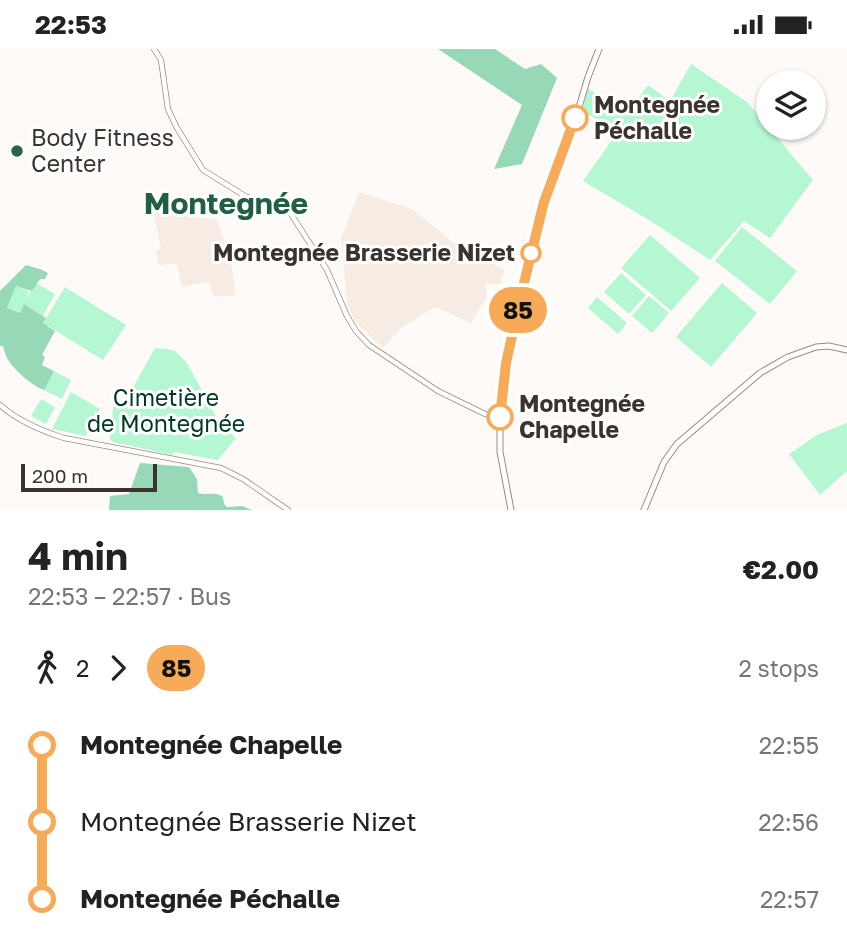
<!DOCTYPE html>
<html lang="en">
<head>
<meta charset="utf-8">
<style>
	:root { --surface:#fff; --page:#f6f6f6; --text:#222; --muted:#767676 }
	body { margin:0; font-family:"Golos Text",sans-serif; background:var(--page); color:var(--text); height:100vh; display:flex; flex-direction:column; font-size:26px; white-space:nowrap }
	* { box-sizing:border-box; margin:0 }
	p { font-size:23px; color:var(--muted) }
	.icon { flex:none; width:38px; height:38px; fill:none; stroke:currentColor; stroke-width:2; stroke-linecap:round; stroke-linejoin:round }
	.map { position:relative; height:461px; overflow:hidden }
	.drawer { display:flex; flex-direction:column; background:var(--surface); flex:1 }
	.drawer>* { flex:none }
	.badge { padding:0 14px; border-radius:23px; font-size:24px; line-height:46px }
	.tools { position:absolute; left:756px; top:21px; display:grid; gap:14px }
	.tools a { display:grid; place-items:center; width:70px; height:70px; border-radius:50%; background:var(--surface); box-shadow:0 2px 5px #0004; font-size:35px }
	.scale { position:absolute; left:21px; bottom:18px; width:136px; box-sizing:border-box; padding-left:7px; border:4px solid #3b332e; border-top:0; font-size:19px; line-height:24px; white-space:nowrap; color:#3b332e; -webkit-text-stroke:5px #fff; paint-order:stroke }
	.map>.badge { position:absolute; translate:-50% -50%; box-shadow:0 0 0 4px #fff }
	.legs { display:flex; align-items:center; gap:10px; height:77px; padding:0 28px; font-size:23px }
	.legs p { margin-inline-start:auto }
	.summary { display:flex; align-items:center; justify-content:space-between; height:119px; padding:0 28px }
	h1 { font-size:38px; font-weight:700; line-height:52px }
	ul { padding:0 28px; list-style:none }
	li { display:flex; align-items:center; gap:24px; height:77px; font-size:26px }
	li i { display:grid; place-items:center; width:10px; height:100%; margin:0 9px; background:currentColor }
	li i::after { content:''; width:18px; height:18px; margin:-9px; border:5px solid; border-radius:50%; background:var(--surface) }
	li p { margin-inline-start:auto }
	li:first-child i { background:linear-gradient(#0000 50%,currentColor 0) }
	li:last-child i { background:linear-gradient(currentColor 50%,#0000 0) }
	.status { display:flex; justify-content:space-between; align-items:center; height:49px; padding:0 35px; background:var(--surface); direction:ltr }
	.status svg { height:19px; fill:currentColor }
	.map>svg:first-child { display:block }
	.built { fill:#f7ece4 }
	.green { fill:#b5f6d3 }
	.forest { fill:#97d9b6 }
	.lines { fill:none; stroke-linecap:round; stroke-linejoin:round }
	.minor-casing { stroke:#9d8a7e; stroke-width:6 }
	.major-casing { stroke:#9d8a7e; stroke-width:7 }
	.minor { stroke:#fff; stroke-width:4.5 }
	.major { stroke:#fff; stroke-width:5 }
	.line-1-casing { stroke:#fff; stroke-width:16 }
	.line-1 { stroke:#f7ab59; stroke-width:10 }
	.stop-1-dot { fill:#fff; stroke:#f7ab59; stroke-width:3.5 }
	.poi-dot { fill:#2d6349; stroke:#fff; stroke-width:2.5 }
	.labels { text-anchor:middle; stroke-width:6; stroke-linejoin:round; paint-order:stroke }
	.stop-label { font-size:23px; font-weight:bold; fill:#3b332e; stroke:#fff; text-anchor:start }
	.poi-label { font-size:23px; fill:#3b332e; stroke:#fff; text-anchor:start }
	.park-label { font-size:23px; fill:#003923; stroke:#fff }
	.district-label { font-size:30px; font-weight:bold; fill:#205f43; stroke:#fff }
</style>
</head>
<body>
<div class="status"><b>22:53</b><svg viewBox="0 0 49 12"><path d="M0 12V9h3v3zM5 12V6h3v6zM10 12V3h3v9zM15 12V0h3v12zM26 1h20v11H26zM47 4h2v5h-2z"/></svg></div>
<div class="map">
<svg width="847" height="461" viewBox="0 0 847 461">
	<rect width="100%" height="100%" fill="#fefaf7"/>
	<g class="built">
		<path d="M 359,143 L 412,160 L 454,194 L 505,221 L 500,235 L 486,234 L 487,247 L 471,274 L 435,258 L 401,279 L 383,299 L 355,272 L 347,255 L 341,190 Z"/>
		<path d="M 158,158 L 189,168 L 216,170 L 229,202 L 236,244 L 234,246 L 214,248 L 209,233 L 182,238 L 177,216 L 172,214 L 159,217 L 156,201 L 161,200 L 153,162 Z"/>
	</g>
	<g class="green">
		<path d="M 691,15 L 747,53 L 813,131 L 770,189 L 744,172 L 710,211 L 649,171 L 583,132 L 619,81 L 582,63 L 588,40 L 629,62 L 648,36 L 670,52 Z"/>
		<path d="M 742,178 L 797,222 L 770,255 L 715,212 Z"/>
		<path d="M 650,186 L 700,229 L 671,262 L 621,219 Z"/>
		<path d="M 621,224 L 646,246 L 629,265 L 604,243 Z"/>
		<path d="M 36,234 L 55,245 L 43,267 L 24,255 L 20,264 L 7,259 L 16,237 L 29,242 L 26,250 Z"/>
		<path d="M 722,234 L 757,264 L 711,318 L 676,288 Z"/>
		<path d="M 65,238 L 126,276 L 103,311 L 43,274 Z"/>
		<path d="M 649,247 L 669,264 L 652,284 L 632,267 Z"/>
		<path d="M 597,248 L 627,274 L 618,285 L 588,259 Z"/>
		<path d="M 155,299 L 174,301 L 187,314 L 220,375 L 236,389 L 218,411 L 174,403 L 173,406 L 113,393 L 110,390 L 114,349 L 124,355 Z"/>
		<path d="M 54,322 L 71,331 L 62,350 L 43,341 Z"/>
		<path d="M 71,343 L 100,360 L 86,387 L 52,380 Z"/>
		<path d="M 41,350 L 55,358 L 46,375 L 31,367 Z"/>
		<path d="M 847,374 L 847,422 L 820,446 L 789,405 L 817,386 Z"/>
	</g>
	<g class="forest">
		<path d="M 438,0 L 495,0 L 525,20 L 541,15 L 557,29 L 522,115 L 494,120 L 522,56 Z"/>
		<path d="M 26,216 L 40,220 L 48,224 L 45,230 L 40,230 L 32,242 L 16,237 L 7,259 L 20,264 L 24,255 L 46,269 L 43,274 L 55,282 L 42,306 L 45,308 L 42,316 L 54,322 L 44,341 C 32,337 13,320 7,309 C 5,305 4,301 3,297 L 0,297 L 0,242 Z"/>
		<path d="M 140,414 L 189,418 L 197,430 L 198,444 C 207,447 215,442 223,448 L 224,455 L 227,458 L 242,457 L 252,461 L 109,461 L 110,447 L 129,445 Z"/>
	</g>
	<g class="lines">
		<g class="minor-casing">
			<g id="minor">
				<path d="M 154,0 L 161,11 L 168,60 L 177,79 L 203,121 L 245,147 L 267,156 L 278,157"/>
				<circle cx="284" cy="157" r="6"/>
				<path d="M 289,162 L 327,221 L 347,267 L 356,282 L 369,296 L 438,342 L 485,365 L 500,368"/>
				<path d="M 0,356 C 17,371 42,382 64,389 L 221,419 L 243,430 L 288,461"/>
			</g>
		</g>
		<g class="major-casing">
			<g id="major">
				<path d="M 511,461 L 500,403 L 500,368 L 506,314 L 524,234 L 544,153 L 571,85 L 588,28 L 599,0"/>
				<path d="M 644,461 L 664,413 L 677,395 L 760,324 L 788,308 L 816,298 L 829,297 L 847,301"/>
			</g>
		</g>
		<use href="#minor" class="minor"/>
		<use href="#major" class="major"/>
	</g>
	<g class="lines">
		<g class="line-1-casing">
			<path id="line-1" d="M 500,368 L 506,314 L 524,234 L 544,153 L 575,69"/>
		</g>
		<use href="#line-1" class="line-1"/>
	</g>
	<g class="stop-1-dot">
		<circle cx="575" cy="69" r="12"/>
		<circle cx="531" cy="204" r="9"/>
		<circle cx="500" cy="368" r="12"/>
	</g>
	<circle class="poi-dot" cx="17" cy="102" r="7"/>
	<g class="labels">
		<g class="stop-label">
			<text x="594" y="64">Montegnée<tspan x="594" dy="26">Péchalle</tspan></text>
			<text x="515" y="212" text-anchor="end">Montegnée Brasserie Nizet</text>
			<text x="519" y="363">Montegnée<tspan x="519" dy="26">Chapelle</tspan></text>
		</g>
		<g class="poi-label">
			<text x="31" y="97">Body Fitness<tspan x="31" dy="26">Center</tspan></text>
		</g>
		<g class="park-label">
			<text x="166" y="357">Cimetière<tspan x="166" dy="26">de Montegnée</tspan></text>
		</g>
		<g class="district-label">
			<text x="226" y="165">Montegnée</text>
		</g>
	</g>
</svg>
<div class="tools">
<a><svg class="icon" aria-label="layers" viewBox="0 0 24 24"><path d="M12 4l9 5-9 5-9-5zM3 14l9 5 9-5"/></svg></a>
</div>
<div class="scale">200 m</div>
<b class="badge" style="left:518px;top:261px;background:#f7ab59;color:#111">85</b>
</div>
<section class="drawer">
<div class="summary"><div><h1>4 min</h1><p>22:53 – 22:57 · Bus</p></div><b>€2.00</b></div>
<div class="legs"><svg class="icon" aria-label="walk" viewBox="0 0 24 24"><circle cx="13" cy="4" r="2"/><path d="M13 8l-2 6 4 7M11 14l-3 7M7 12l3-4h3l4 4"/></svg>2<svg class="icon" aria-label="forward" viewBox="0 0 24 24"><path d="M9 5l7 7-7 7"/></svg><b class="badge" style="background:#f7ab59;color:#111">85</b><p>2 stops</p></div>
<ul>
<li><i style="color:#f7ab59"></i><b>Montegnée Chapelle</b><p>22:55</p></li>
<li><i style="color:#f7ab59"></i><span>Montegnée Brasserie Nizet</span><p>22:56</p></li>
<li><i style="color:#f7ab59"></i><b>Montegnée Péchalle</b><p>22:57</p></li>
</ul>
</section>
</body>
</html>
